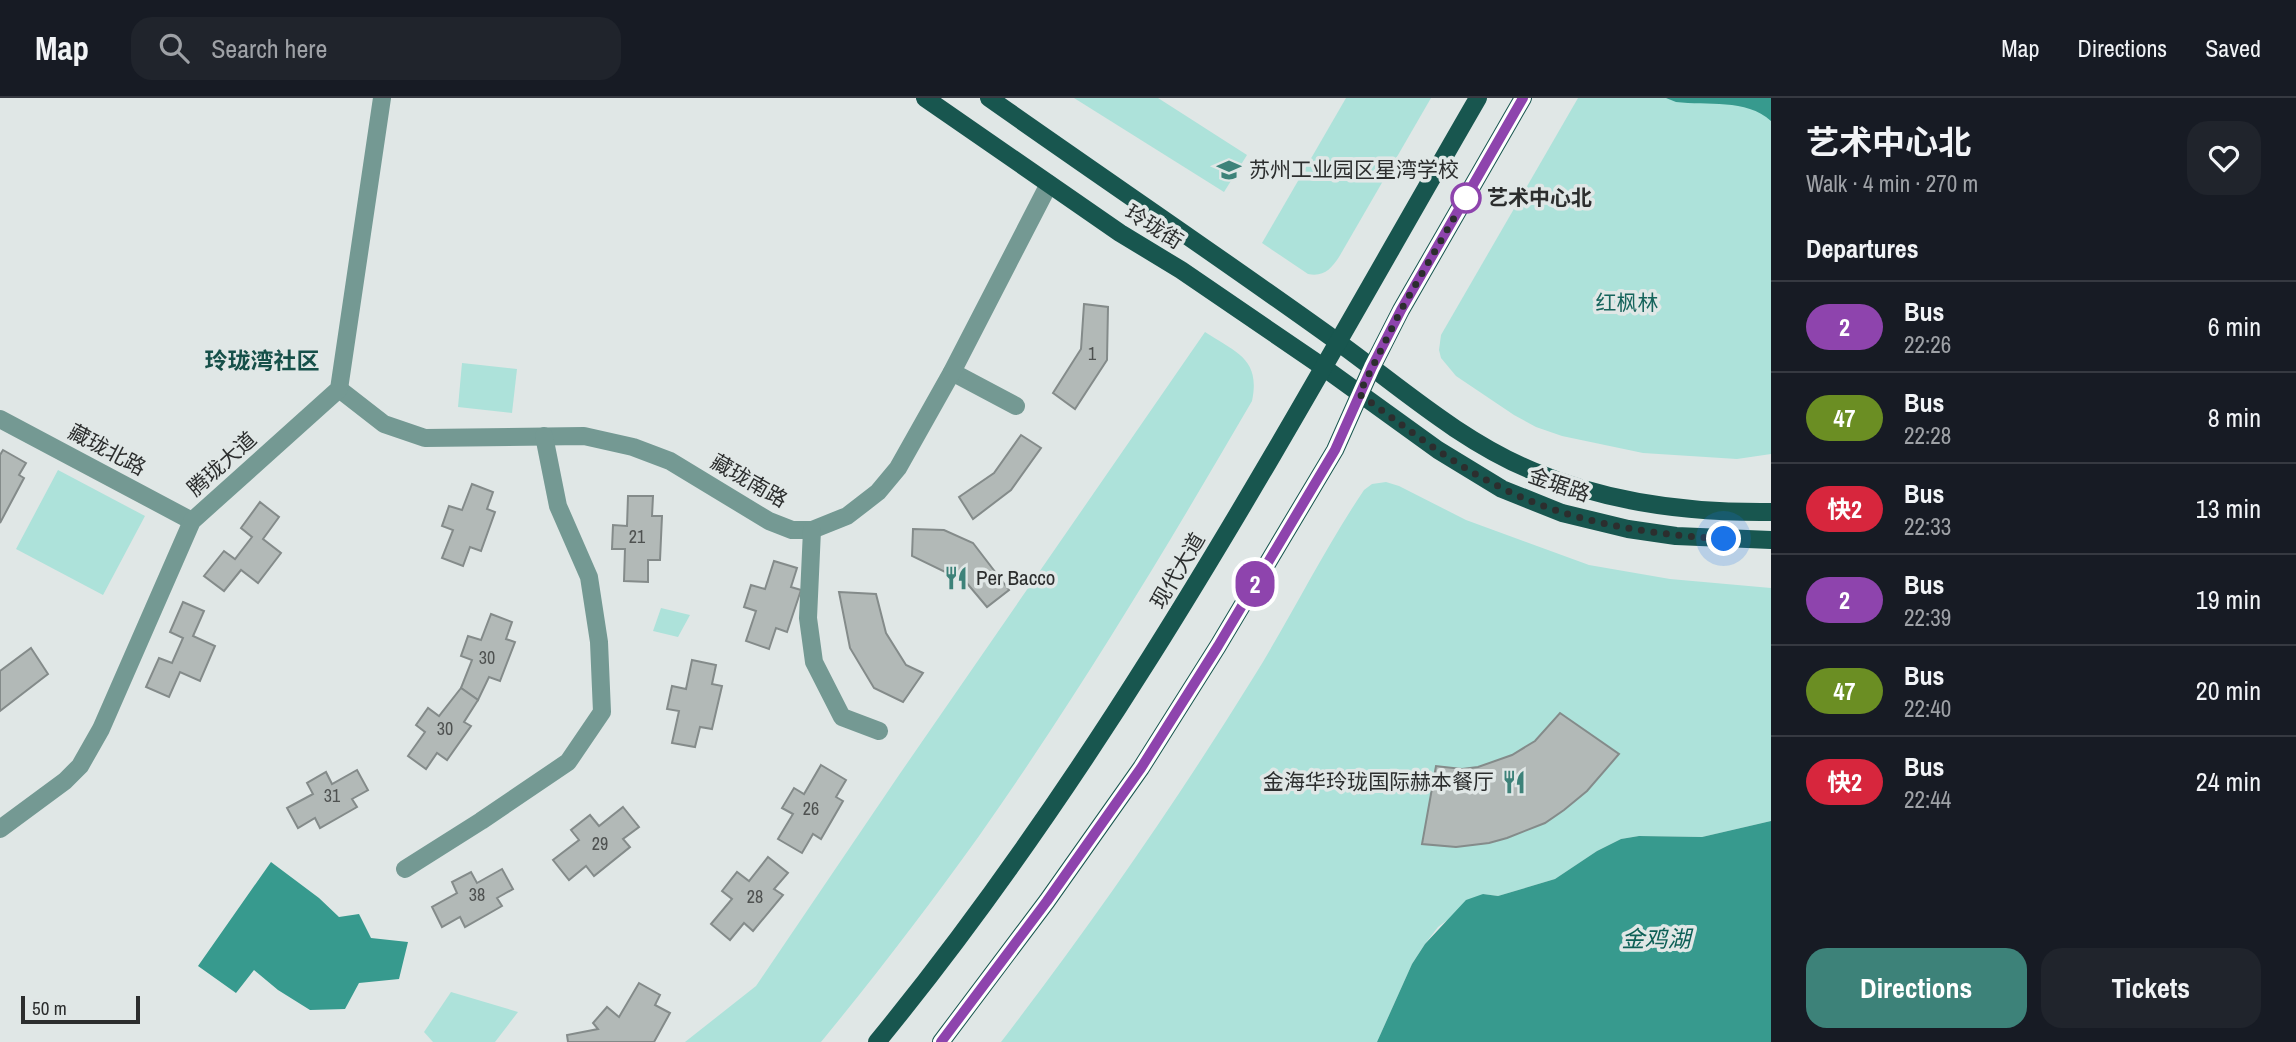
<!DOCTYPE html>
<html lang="en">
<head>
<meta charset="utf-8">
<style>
	:root { --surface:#171b24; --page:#20242c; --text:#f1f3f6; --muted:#9ea1a6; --line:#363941; --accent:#3d8279 }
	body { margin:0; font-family:"Archivo Narrow","Noto Sans SC",sans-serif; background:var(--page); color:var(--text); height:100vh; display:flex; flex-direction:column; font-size:26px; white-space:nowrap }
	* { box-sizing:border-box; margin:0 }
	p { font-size:23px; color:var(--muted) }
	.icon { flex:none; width:38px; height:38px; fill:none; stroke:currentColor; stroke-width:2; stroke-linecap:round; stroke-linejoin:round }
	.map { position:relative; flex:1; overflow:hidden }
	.side { display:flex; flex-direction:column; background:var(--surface); width:525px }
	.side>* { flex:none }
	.badge { padding:0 14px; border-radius:23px; font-size:24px; line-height:46px }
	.scale { position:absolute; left:21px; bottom:18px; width:119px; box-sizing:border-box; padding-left:7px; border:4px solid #2c2e2e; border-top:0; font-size:19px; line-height:24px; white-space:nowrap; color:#2c2e2e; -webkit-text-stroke:5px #e0e7e6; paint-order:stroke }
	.you { position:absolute; width:35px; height:35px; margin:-18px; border:5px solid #fff; border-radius:50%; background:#1a73e8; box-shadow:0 0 0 10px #1a73e833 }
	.map>.badge { position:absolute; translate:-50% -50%; box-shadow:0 0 0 4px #fff }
	h2 { padding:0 35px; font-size:26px; line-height:63px }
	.round { display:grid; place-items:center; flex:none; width:74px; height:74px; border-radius:21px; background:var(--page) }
	.head { display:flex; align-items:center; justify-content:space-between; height:119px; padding:0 35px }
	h1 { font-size:33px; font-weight:700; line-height:52px }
	.cta { display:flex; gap:14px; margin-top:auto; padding:14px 35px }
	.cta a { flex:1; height:80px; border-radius:21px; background:var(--accent); color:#fff; font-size:28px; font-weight:700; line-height:80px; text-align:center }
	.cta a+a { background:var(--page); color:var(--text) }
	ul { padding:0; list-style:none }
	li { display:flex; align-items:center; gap:21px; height:91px; padding:0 35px; border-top:2px solid var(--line) }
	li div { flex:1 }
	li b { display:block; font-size:26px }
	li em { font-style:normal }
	li .badge { min-width:77px; font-weight:700; text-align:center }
	header { display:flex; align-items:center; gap:42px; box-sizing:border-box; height:98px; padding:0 35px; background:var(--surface); border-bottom:2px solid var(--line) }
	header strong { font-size:33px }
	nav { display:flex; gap:38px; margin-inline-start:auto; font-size:24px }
	.search { width:490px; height:63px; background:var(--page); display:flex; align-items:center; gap:18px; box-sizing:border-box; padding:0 24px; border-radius:21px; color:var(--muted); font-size:26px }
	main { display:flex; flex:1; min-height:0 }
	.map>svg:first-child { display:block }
	.green { fill:#ade2da }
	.water { fill:#379a8e }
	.building { fill:#b2b9b7; stroke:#848b8a; stroke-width:2 }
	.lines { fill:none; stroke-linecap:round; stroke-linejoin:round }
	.minor { stroke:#749993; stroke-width:18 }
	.major { stroke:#18564f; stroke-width:18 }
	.line-casing { stroke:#fff; stroke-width:16 }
	.line { stroke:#8e44ad; stroke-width:10 }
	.walk { stroke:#2c2e2e; stroke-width:7; stroke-dasharray:0 12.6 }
	.stop-dot { fill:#fff; stroke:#8e44ad; stroke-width:3.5 }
	.labels { text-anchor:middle; stroke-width:7; stroke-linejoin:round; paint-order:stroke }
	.number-label { font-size:18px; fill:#4e5150 }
	.poi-label { font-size:21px; fill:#2c2e2e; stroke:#e0e7e6; text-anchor:start }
	.stop-label { font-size:21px; font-weight:bold; fill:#2c2e2e; stroke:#e0e7e6; text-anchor:start }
	.street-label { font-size:21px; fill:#2c2e2e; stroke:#e0e7e6 }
	.park-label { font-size:21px; fill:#16645c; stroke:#e0e7e6 }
	.neighbourhood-label { font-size:23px; font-weight:bold; fill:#165049; stroke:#e0e7e6 }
	.water-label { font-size:23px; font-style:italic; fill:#0d5f56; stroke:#e0e7e6 }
</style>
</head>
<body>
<header>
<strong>Map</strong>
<div class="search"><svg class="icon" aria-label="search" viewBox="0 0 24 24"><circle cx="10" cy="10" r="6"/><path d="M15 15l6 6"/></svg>Search here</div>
<nav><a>Map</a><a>Directions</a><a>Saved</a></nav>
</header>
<main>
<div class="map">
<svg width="1771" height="944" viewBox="0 0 1771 944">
	<rect width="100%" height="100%" fill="#e0e7e6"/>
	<g class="green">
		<path d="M 1074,0 L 1158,0 L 1247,57 L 1224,94 Z"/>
		<path d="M 1346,0 L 1431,0 L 1339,159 C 1331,171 1324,179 1308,176 L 1262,145 Z"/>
		<path d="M 1578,0 L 1771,0 L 1771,356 L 1737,361 L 1643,355 L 1562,338 L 1536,329 L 1514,317 L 1456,278 L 1441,260 L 1439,252 L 1441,237 Z"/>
		<path d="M 1205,234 C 1235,254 1261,260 1252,303 C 1166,451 1078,597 979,738 C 929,808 876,877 821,944 L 685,944 L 756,888 L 899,677 Z"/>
		<path d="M 462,265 L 517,271 L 512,315 L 458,309 Z"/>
		<path d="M 58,372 L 145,418 L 103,497 L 16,451 Z"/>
		<path d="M 1386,384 L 1399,388 L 1466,422 L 1589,467 L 1670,481 L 1771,490 L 1771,723 L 1702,739 L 1639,738 L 1621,741 L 1597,753 L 1555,781 L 1498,798 L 1483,796 L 1438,829 L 1425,846 L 1412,866 L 1377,944 L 1001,944 C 1091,827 1175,706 1253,580 C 1291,519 1323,453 1364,392 L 1372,386 Z"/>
		<path d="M 661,510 L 690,517 L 678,539 L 653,533 Z"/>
		<path d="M 451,894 L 518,914 L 495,944 L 433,944 L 424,934 Z"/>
	</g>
	<g class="water">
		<path d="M 1666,0 L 1771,0 L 1771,23 C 1746,0 1707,8 1676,4 Z"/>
		<path d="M 1771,723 L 1771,944 L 1377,944 L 1412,866 L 1425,846 L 1466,802 L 1483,796 L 1498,798 L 1555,781 L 1597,753 L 1621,741 L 1639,738 L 1702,739 Z"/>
		<path d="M 271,764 L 319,800 L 339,819 L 359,816 L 371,840 L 408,844 L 399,881 L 359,885 L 345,911 L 310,912 L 278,892 L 254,872 L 236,895 L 198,868 Z"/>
	</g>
	<g class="building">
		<path d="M 1084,206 L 1108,209 L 1107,262 L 1075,311 L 1053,295 L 1081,251 Z"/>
		<path d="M 1021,337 L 1041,350 L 1011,392 L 973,421 L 959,399 L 994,375 Z"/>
		<path d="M 3,352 L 26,365 L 19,377 L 24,380 L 0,425 L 0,357 Z"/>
		<path d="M 472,386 L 493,394 L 487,411 L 495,414 L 481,453 L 470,449 L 463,468 L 442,460 L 453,432 L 442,428 L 449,408 L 462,412 Z"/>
		<path d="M 628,398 L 653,398 L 652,418 L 662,418 L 660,462 L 648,462 L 648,484 L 624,483 L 625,451 L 612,451 L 613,427 L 627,428 Z"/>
		<path d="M 260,404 L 279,419 L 263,441 L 281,455 L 258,485 L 241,472 L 224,493 L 204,478 L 224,453 L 235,461 L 252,439 L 241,430 Z"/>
		<path d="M 913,431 L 944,432 L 973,445 L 1009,492 L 987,509 L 966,484 L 912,458 Z"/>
		<path d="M 774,463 L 797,470 L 791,489 L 801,492 L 787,534 L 776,530 L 769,551 L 746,543 L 756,513 L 744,509 L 751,487 L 765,491 Z"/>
		<path d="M 839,494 L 876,496 L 886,535 L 906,567 L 923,575 L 903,604 L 874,590 L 850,550 Z"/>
		<path d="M 183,504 L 204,513 L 193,538 L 215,548 L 200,583 L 180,574 L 169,599 L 146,589 L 159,560 L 172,565 L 183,540 L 170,534 Z"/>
		<path d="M 491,516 L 512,524 L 506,541 L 515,544 L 500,583 L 489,579 L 478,602 L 461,590 L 472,562 L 461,558 L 468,538 L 481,542 Z"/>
		<path d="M 31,550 L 48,576 L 0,613 L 0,573 Z"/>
		<path d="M 692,562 L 716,567 L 712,586 L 722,588 L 712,631 L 700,629 L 695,649 L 672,645 L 679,613 L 667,611 L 672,588 L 686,591 Z"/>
		<path d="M 461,590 L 478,602 L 464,624 L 471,628 L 447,662 L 437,655 L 426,671 L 408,658 L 425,634 L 416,627 L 428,610 L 439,618 Z"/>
		<path d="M 1560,615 L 1619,656 L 1587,693 L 1564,712 L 1545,725 L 1507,740 L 1489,745 L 1456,749 L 1422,746 L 1436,668 L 1462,671 L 1478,669 L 1512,657 L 1535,643 Z"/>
		<path d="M 821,667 L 846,682 L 836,699 L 843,703 L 821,741 L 813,736 L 802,755 L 778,741 L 793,716 L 782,710 L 794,690 L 804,696 Z"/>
		<path d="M 357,672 L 368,692 L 352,701 L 357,709 L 320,730 L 315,720 L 298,730 L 287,710 L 313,696 L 307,685 L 326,674 L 332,686 Z"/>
		<path d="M 623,709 L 639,729 L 623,741 L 630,749 L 594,778 L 586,768 L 569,782 L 553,762 L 579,742 L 571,732 L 590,717 L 599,728 Z"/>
		<path d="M 768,759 L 788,775 L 774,791 L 783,797 L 753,833 L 744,825 L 730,842 L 711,826 L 732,801 L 722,793 L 737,774 L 749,783 Z"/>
		<path d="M 502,771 L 513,791 L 497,800 L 502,808 L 465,829 L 460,819 L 442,829 L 432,809 L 457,795 L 452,784 L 471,774 L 477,785 Z"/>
		<path d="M 639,885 L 660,897 L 655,907 L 670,915 L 654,944 L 568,944 L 567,937 L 598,931 L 593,925 L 607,909 L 619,919 Z"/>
	</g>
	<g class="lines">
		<g class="minor">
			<path d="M 952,274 L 1016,308"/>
			<path d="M 339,291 L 384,326 L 425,340 L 584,338 L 633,349 L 670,363 L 769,423 L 792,432 L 812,432 L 847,418 L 878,394 L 898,370 L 952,274 L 1049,86"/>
			<path d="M 0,321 L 192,423"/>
			<path d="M 812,432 L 808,520 L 814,564 L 842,619 L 879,633"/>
			<path d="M 0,731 L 65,683 L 80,668 L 101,631 L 192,423 L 339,291 L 382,0"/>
			<path d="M 405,771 L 481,723 L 568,664 L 602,614 L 599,544 L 589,479 L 558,408 L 544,338"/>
		</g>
		<g class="major">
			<path d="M 925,0 L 1120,135 L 1181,172 L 1323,269 L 1438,352 L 1502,391 L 1562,415 L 1628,431 L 1676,438 L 1771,442"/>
			<path d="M 989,0 C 1104,81 1221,160 1335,242 C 1399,288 1460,343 1533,373 C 1608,405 1690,415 1771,414"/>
			<path d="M 877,944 C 1115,654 1291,323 1478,0"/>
			<path d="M 941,944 L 1047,803 L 1141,670 L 1218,548 L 1335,352 L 1372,269 L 1401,212 L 1523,0"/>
		</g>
	</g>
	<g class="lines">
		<g class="line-casing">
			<path id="line" d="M 941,944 L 1047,803 L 1141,670 L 1218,548 L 1335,352 L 1372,269 L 1401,212 L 1523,0"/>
		</g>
		<use href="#line" class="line"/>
		<path class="walk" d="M 1466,100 L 1469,94 L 1401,212 L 1359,296 C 1406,329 1450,365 1502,390 C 1571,425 1648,436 1724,441"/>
	</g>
	<defs>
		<g id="school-bare" transform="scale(1.89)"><path d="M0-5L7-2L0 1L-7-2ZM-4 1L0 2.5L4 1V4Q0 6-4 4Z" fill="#3d8279" stroke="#e0e7e6" stroke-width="2.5" paint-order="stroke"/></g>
		<g id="restaurant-bare" transform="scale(1.89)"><path d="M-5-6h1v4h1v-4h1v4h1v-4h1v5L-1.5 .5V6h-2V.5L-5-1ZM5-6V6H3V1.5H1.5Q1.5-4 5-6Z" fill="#3d8279" stroke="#e0e7e6" stroke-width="2.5" paint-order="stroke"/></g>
	</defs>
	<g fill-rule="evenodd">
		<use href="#school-bare" x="1229" y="72"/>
		<use href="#restaurant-bare" x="956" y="480"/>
		<use href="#restaurant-bare" x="1514" y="684"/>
	</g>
	<circle class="stop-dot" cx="1466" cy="100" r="14"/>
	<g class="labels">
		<g class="number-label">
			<text x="1092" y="262">1</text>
			<text x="637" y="445">21</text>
			<text x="487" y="566">30</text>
			<text x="445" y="637">30</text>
			<text x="332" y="704">31</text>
			<text x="811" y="717">26</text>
			<text x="600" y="752">29</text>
			<text x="477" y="803">38</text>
			<text x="755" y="805">28</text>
		</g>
		<g class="poi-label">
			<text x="1249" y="79">苏州工业园区星湾学校</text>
			<text x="976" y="487">Per Bacco</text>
			<text x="1494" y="691" text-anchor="end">金海华玲珑国际赫本餐厅</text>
		</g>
		<g class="stop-label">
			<text x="1487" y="107">艺术中心北</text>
		</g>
		<g class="street-label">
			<text transform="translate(1154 129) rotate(32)" y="7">玲珑街</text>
			<text transform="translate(107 352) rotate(28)" y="7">藏珑北路</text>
			<text transform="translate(222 366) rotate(-42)" y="7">腾珑大道</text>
			<text transform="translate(749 383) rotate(30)" y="7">藏珑南路</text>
			<text transform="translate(1559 387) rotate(19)" y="7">金琚路</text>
			<text transform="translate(1178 473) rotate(-59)" y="7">现代大道</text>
		</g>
		<g class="park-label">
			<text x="1627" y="212">红枫林</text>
		</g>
		<g class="neighbourhood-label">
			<text x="262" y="271">玲珑湾社区</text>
		</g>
		<g class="water-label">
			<text x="1656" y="849">金鸡湖</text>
		</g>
	</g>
</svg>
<div class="scale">50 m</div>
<div class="you" style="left:1724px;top:441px"></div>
<b class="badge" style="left:1255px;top:486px;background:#8e44ad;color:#fff">2</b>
</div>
<section class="side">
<div class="head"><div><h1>艺术中心北</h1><p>Walk · 4 min · 270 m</p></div><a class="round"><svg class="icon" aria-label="heart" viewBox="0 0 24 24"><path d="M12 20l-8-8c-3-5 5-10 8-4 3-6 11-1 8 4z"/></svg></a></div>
<h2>Departures</h2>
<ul>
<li><span class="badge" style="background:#8e44ad;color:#fff">2</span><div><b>Bus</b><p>22:26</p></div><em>6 min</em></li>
<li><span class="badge" style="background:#6b8e23;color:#fff">47</span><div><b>Bus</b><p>22:28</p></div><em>8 min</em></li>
<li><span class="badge" style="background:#d7263d;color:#fff">快2</span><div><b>Bus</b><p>22:33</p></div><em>13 min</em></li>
<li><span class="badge" style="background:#8e44ad;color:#fff">2</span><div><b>Bus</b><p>22:39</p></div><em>19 min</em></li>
<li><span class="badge" style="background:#6b8e23;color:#fff">47</span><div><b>Bus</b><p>22:40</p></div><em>20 min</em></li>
<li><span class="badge" style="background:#d7263d;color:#fff">快2</span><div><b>Bus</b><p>22:44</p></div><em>24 min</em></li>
</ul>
<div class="cta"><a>Directions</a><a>Tickets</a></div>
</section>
</main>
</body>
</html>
